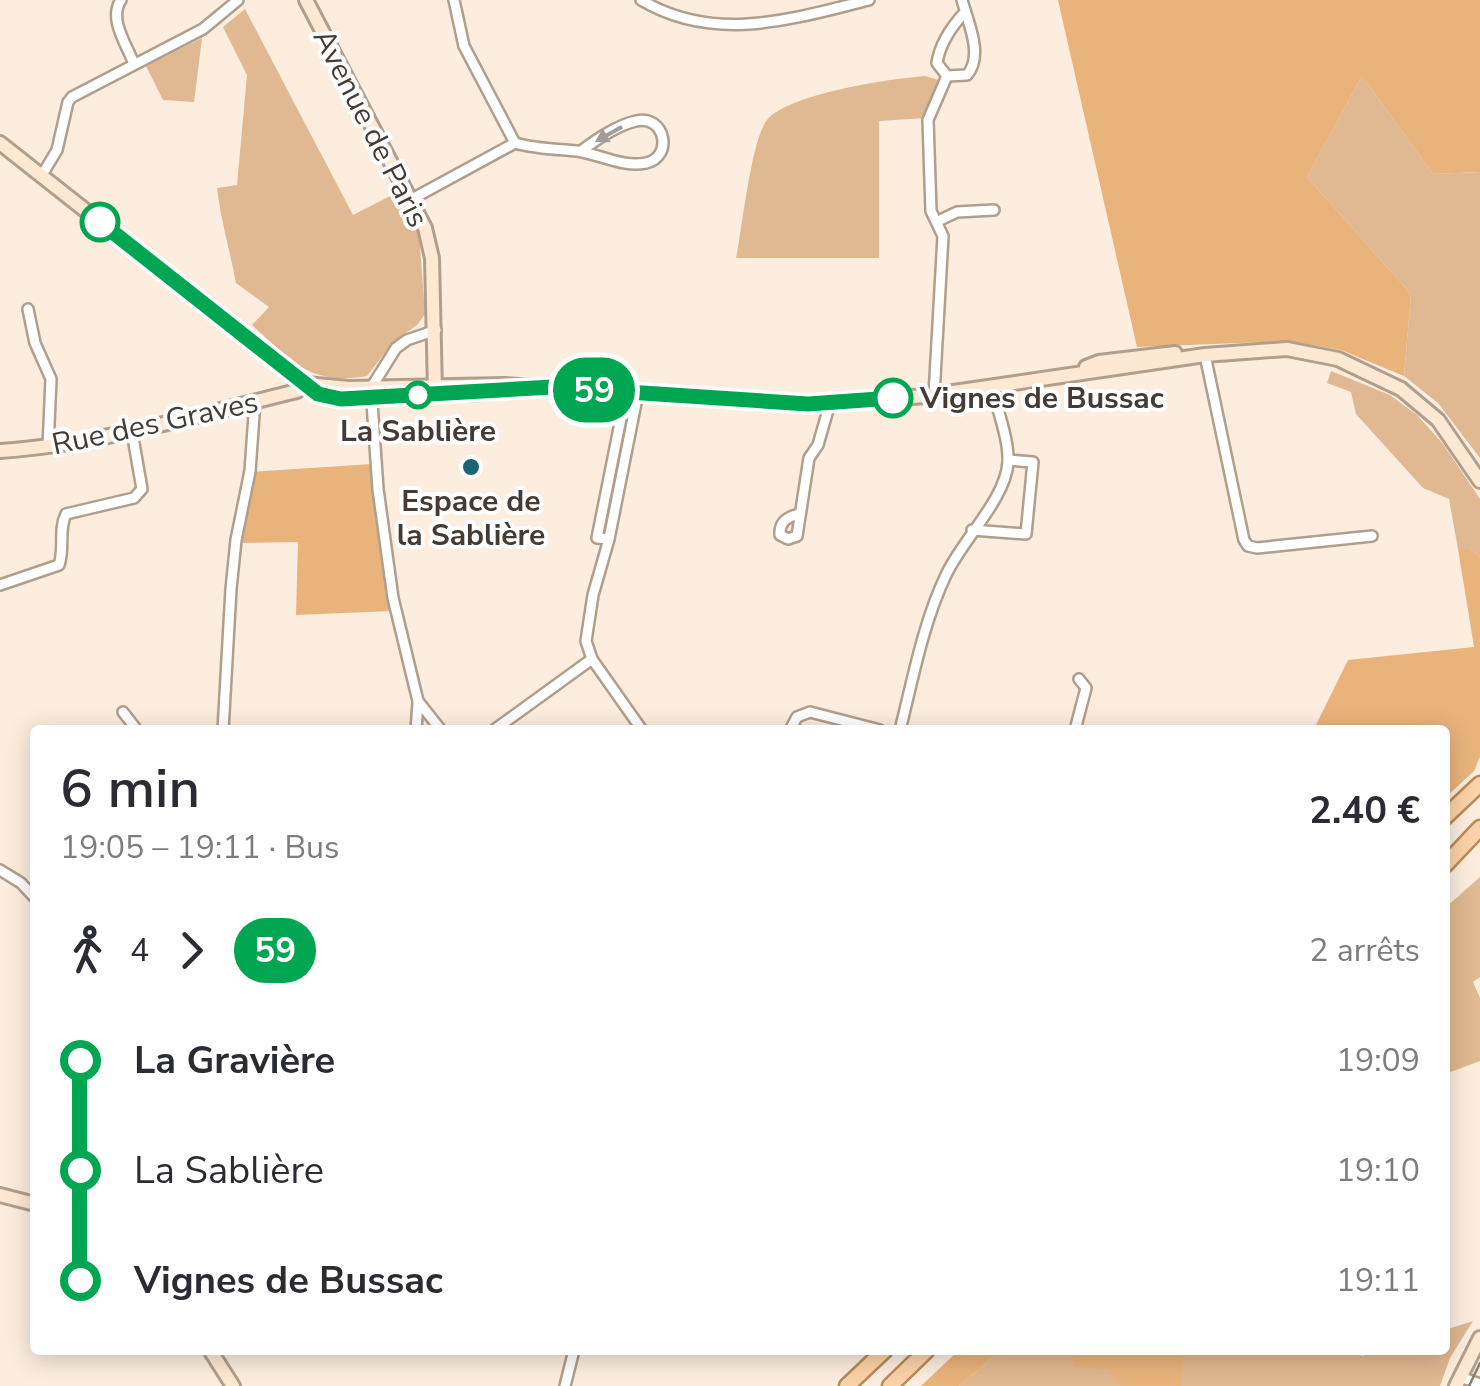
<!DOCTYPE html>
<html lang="fr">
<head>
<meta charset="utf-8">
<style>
	:root { --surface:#fff; --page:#f2f2f3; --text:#2b2b33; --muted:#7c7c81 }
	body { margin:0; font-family:"Nunito Sans",sans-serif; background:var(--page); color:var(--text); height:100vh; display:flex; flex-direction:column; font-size:38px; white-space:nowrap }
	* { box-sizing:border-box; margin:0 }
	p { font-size:32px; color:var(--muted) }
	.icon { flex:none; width:55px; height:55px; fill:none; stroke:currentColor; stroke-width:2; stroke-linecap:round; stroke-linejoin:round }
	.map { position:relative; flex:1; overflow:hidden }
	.details { position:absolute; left:30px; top:725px; width:1420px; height:630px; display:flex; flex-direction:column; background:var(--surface); border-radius:10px; box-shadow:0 5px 25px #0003 }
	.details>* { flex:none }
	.badge { padding:0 20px; border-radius:32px; font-size:35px; line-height:65px }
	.map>.badge { position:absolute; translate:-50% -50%; box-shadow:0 0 0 5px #fff }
	.legs { display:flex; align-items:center; gap:15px; height:110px; padding:0 30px; font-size:32px }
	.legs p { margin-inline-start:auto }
	.headline { display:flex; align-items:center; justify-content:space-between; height:170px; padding:0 30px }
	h1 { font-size:55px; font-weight:600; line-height:75px }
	ul { padding:0 30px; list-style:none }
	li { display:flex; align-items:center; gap:35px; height:110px; font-size:38px }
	li i { display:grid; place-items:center; width:15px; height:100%; margin:0 12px; background:currentColor }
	li i::after { content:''; width:25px; height:25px; margin:-12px; border:8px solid; border-radius:50%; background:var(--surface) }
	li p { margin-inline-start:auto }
	li:first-child i { background:linear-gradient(#0000 50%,currentColor 0) }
	li:last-child i { background:linear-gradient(currentColor 50%,#0000 0) }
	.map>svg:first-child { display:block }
	.green { fill:#e0b891 }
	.forest { fill:#e9b37c }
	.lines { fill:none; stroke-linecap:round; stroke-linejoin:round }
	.street-casing { stroke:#b19f8e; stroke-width:14 }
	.secondary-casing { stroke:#b19f8e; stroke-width:18 }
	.primary-casing { stroke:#b98a59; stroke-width:19 }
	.street { stroke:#fff; stroke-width:9 }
	.secondary { stroke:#fde8d3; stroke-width:12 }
	.primary { stroke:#fbd2a7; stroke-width:14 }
	.tram { stroke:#897e74; stroke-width:2.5 }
	.oneway { fill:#a19d9a }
	.line-1-casing { stroke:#fff; stroke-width:22 }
	.line-1 { stroke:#00a651; stroke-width:15 }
	.stop-1-dot { fill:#fff; stroke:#00a651; stroke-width:5 }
	.poi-dot { fill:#1c6373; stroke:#fdfdfd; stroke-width:4 }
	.labels { text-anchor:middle; stroke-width:8; stroke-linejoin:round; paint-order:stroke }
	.street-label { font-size:30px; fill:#433b34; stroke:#fdfdfd }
	.stop-label { font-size:30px; font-weight:bold; fill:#433b34; stroke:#fdfdfd; text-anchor:start }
	.poi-label { font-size:30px; font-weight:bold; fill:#433b34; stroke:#fdfdfd }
</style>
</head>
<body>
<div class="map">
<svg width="1480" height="1386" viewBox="0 0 1480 1386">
	<rect width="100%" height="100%" fill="#fcedde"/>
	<g class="green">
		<path d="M 245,9 L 353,215 L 400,191 L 419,233 L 425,314 L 417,325 L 393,342 L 367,376 C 309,386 292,361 252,325 L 269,307 L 236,283 C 230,251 221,221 217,188 L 237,185 L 247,75 L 223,27 Z"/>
		<path d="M 202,38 L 194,102 L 163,100 L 146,66 Z"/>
		<path d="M 925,76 L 942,81 L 926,118 L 879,121 L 879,258 L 736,258 C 742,230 751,140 767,120 C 790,93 890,79 925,76 Z"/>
		<path d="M 1362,76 L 1433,174 L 1480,172 L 1480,458 L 1438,403 L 1404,376 L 1411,294 L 1307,177 Z"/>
		<path d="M 1331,371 L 1390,395 L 1417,415 L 1443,444 L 1480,499 L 1480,557 L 1470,549 L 1458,549 L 1449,499 L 1423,488 L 1356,414 L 1351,392 L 1327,383 Z"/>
		<path d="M 1480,877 L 1480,977 L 1473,982 L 1480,998 L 1480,1061 L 1445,1074 L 1445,908 Z"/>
		<path d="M 1473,1321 L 1450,1358 L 1440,1386 L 959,1386 L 1002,1350 L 1359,1350 L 1361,1356 L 1390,1350 L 1445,1350 L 1445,1330 Z"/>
	</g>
	<g class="forest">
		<path d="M 1058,0 L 1480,0 L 1480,172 L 1433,174 L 1362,76 L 1307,177 L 1411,294 L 1404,376 L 1341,350 L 1290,341 L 1137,347 Z"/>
		<path d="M 372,464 L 391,611 L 296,615 L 298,542 L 240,543 L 252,472 Z"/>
		<path d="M 1458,549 L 1470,549 L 1480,557 L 1480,757 L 1474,771 L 1445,798 L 1445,730 L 1295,730 L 1316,725 L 1348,660 L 1474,647 Z"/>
		<path d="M 959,1350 L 1002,1350 L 959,1386 L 921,1386 Z"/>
		<path d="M 1073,1350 L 1184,1350 L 1181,1386 L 1121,1386 L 1107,1369 L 1073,1367 Z"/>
	</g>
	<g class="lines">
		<g class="street-casing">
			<g id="street">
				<path d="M 121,0 C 108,19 127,45 134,64"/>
				<path d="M 641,0 C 715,44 792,19 869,0"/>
				<path d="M 962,0 C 968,22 984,56 967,75 L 947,76 L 937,63 C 940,43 952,26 965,12"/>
				<path d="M 515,143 C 536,149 556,149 577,151 C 599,154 623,168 646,163 C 674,157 665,114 636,121 C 617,125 596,140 581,151"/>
				<path d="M 42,175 L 57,150 L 68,102 L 72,97 L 203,29 L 238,0"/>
				<path d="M 412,199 L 515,143 L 464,46 L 454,0"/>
				<path d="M 938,221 L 957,212 L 994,210"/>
				<path d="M 28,309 L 35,343 L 51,379 L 48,447"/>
				<path d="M 436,330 L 407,340 L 396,348 L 371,388 L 378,489 L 393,598 L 418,701 L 441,730"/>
				<path d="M 1205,355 L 1244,540 L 1248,546 L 1257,548 L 1372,536"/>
				<path d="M 638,393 L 609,539 L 593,595 L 586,641 L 592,659 L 642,730"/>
				<path d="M 934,395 L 943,236 L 931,211 L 928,120 L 947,76"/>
				<path d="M 799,514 C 787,517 779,522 780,535 L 788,539 L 797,536 L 809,458 L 818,445 L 830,403"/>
				<path d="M 972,530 L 1026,534 L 1033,462 L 1008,460"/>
				<path d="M 609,539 L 597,538 L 626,393"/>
				<path d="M 0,585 L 59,565 C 65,548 58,530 66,514 L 134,498 L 142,489 L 132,432"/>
				<path d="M 123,712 L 137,730"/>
				<path d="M 223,730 L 231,589 L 236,540 L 250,471 L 255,401"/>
				<path d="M 416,730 L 418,703"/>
				<path d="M 494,730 L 592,659"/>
				<path d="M 790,730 L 797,717 L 810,712 L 880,730"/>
				<path d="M 900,730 C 913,679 923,623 946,575 C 962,540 1006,499 1008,462 C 1009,439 997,409 992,387"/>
				<path d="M 1075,730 L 1086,688 L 1079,679"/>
				<path d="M 0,870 L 21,883 L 35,898"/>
				<path d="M 1460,1377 L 1480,1384"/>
				<path d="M 565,1386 L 574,1350"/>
			</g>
		</g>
		<g class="secondary-casing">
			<g id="secondary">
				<path d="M 306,0 L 425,228 L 432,258 L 435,392"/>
				<path d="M 0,143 L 318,394 L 341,399 L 484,393"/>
				<path d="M 1086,367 L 1099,362 L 1175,353"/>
				<path d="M 306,384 L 349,388 L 505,385 L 808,404 L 926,396 L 1205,355 L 1287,349 L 1338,359 L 1401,389 L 1438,420 L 1480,481"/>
				<path d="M 0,451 C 101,444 198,415 297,391 L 306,384"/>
				<path d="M 0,1195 L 35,1204"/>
				<path d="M 210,1350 L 233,1386"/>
				<path d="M 1456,1386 L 1480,1338"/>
			</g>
		</g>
		<g class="primary-casing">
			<g id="primary">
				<path d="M 1445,817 L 1480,784"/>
				<path d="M 1445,865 L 1480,828"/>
				<path d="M 847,1386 L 885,1350"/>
				<path d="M 890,1386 L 927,1350"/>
			</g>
		</g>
		<use href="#street" class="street"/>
		<use href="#secondary" class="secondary"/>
		<use href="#primary" class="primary"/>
		<path class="tram" d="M 1469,1386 L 1480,1363"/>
	</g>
	<defs><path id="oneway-solid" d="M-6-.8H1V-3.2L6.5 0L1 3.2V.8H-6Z" transform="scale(2.5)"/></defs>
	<use class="oneway" href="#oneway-solid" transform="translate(609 134) rotate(151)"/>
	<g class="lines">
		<g class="line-1-casing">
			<path id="line-1" d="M 100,222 L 318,394 L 341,399 L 552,387 L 808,404 L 893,398"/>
		</g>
		<use href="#line-1" class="line-1"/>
	</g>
	<g class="stop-1-dot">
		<circle cx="100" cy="222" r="18"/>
		<circle cx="418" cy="395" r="12"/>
		<circle cx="893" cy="398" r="18"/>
	</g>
	<circle class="poi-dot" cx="471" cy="467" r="10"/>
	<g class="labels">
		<g class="street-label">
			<text transform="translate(371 128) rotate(63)" y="10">Avenue de Paris</text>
			<text transform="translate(155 423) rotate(-12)" y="10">Rue des Graves</text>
		</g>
		<g class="stop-label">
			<text x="920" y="408">Vignes de Bussac</text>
			<text x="418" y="441" text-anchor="middle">La Sablière</text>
		</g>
		<g class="poi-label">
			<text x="471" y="511">Espace de<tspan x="471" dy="34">la Sablière</tspan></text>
		</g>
	</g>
</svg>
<b class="badge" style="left:594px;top:390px;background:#00a651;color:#fff">59</b>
<section class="details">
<div class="headline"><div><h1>6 min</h1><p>19:05 – 19:11 · Bus</p></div><b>2.40 €</b></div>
<div class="legs"><svg class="icon" aria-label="walk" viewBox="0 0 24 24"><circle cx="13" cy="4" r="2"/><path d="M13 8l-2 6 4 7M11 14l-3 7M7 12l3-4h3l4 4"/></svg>4<svg class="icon" aria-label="forward" viewBox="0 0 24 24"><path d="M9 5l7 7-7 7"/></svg><b class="badge" style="background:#00a651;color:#fff">59</b><p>2 arrêts</p></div>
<ul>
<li><i style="color:#00a651"></i><b>La Gravière</b><p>19:09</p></li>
<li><i style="color:#00a651"></i><span>La Sablière</span><p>19:10</p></li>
<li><i style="color:#00a651"></i><b>Vignes de Bussac</b><p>19:11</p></li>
</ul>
</section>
</div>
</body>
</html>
